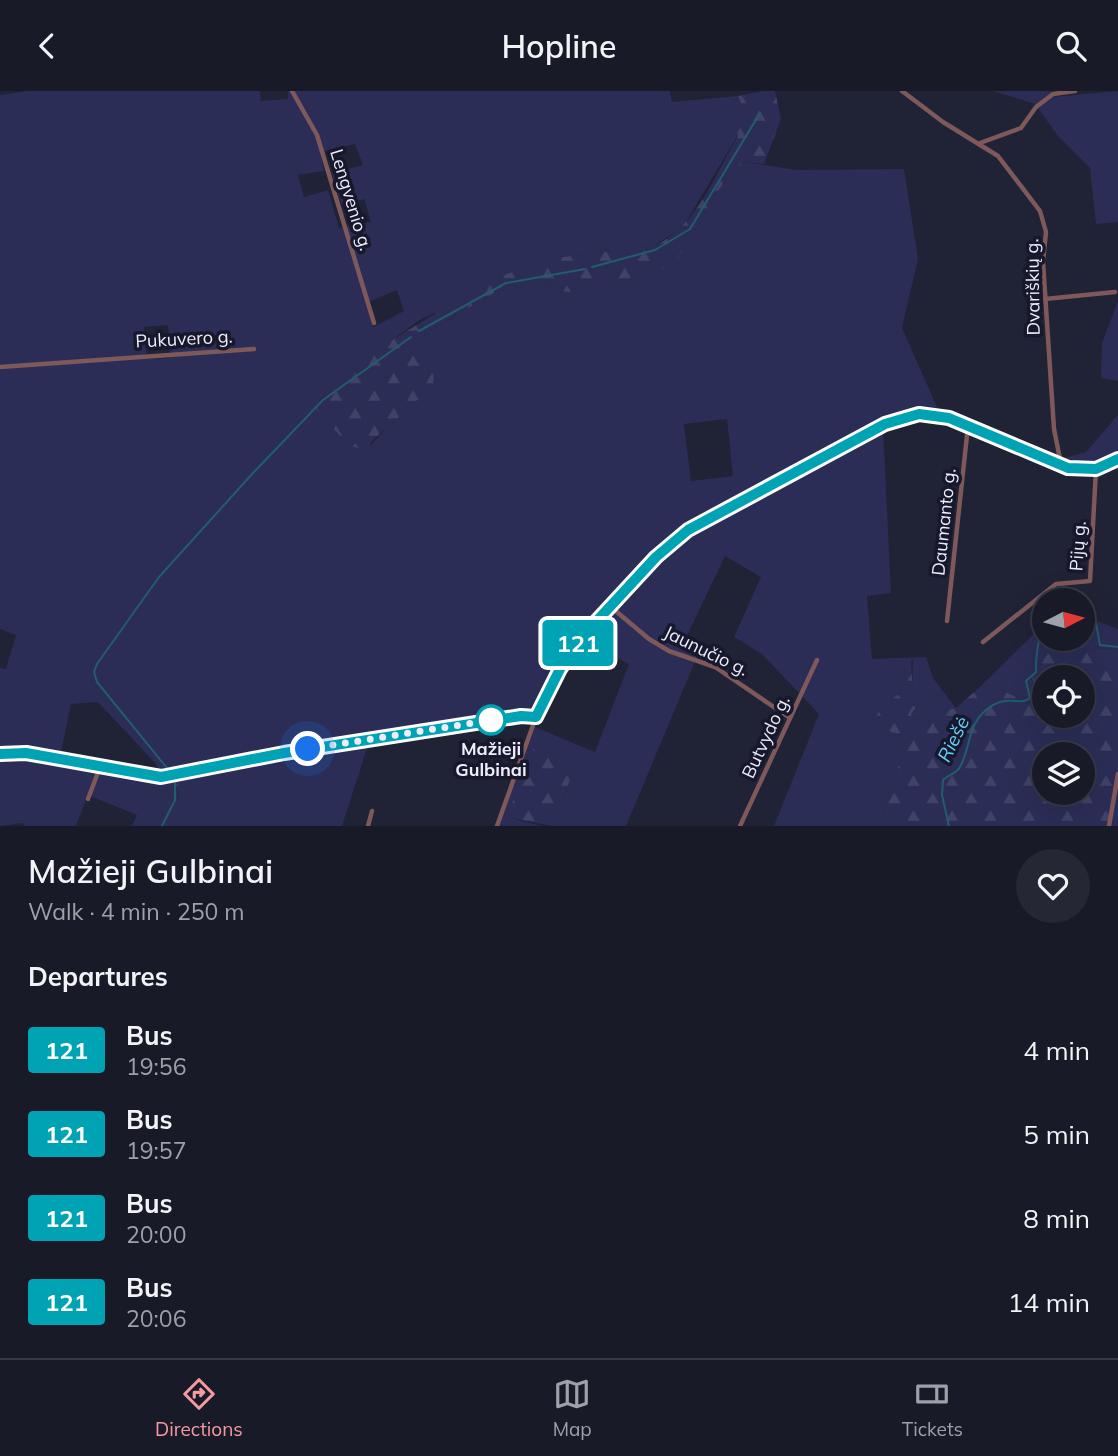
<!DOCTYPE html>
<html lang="en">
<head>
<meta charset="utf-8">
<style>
	:root { --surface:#181a28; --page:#252734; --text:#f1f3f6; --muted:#9fa1a8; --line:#363845; --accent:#f49aa0 }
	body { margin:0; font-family:Mulish,sans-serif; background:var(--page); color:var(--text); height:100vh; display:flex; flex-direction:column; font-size:26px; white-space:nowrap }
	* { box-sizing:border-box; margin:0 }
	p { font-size:23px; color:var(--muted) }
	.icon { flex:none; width:38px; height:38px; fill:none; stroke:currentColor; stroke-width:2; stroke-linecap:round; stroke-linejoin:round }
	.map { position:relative; height:735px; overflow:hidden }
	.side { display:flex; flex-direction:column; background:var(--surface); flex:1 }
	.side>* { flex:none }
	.badge { padding:0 14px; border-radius:5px; font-size:24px; line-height:46px }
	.needle { width:46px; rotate:84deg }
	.tools { position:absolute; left:1032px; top:497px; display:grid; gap:14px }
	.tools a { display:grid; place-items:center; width:63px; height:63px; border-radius:50%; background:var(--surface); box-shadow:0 7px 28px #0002,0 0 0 2px var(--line); font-size:35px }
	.you { position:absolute; width:35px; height:35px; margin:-18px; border:5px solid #fff; border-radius:50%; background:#1a73e8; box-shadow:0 0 0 10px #1a73e833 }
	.map>.badge { position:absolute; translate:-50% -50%; box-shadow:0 0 0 4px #fff }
	h2 { padding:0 28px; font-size:26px; line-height:63px }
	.round { display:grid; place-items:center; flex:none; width:74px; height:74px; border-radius:37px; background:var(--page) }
	.headline { display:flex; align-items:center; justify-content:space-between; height:119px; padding:0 28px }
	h1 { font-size:33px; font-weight:600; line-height:52px }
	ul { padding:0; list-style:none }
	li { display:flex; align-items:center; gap:21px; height:84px; padding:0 28px }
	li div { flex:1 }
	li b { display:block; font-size:26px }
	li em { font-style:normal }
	li .badge { min-width:77px; font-weight:700; text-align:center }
	header { display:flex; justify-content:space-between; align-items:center; height:91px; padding:0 28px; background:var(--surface); font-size:32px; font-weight:600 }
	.dock { display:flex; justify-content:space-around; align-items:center; height:98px; border-top:2px solid var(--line); background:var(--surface); font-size:19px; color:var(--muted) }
	.dock a { display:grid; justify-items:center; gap:4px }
	.dock .selected { color:var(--accent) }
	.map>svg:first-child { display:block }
	.grass { fill:#2b2d56; fill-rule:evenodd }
	.forest { fill:url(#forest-firs); fill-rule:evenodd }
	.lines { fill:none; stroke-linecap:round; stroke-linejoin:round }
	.stream { stroke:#215c71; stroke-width:2 }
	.street { stroke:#7f5859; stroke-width:4.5 }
	.line-casing { stroke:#fff; stroke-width:16 }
	.line { stroke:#00a3b4; stroke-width:10 }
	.walk { stroke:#eceefc; stroke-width:7; stroke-dasharray:0 12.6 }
	.stop-dot { fill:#fff; stroke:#00a3b4; stroke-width:3.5 }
	.labels { text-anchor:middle; stroke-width:7; stroke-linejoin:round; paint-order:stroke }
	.street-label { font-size:18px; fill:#eceefc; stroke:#17182c }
	.stop-label { font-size:18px; font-weight:bold; fill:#eceefc; stroke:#17182c }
	.water-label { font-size:19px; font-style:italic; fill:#64d2fb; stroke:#17182c }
</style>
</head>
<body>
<header><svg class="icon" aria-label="back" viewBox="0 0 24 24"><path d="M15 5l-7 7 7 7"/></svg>Hopline<svg class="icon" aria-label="search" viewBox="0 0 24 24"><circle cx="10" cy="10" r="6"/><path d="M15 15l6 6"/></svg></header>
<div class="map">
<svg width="1118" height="735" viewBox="0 0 1118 735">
	<defs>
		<pattern id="forest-firs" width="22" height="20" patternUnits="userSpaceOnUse" patternTransform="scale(1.75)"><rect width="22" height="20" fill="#2b2d56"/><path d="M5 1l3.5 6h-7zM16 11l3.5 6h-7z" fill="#404267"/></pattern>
	</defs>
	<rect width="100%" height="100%" fill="#202236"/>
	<g class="grass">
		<path d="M 27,0 L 260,0 L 261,10 L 288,8 L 288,0 L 670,0 L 672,11 L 738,5 L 742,13 L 738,44 L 683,136 L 654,155 L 563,166 L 421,228 L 392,249 L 370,355 L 390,333 L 427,264 L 422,255 L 425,242 L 496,201 L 543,191 C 550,193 552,197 558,199 C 576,207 659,181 676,171 L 731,79 L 746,71 L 796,79 L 904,78 L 918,168 L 902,237 L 940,323 L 911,322 L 890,328 L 674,446 L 659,458 L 570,557 L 541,610 L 531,620 L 158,683 L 157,674 L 98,611 L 71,613 L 60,666 L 22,658 L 0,659 L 0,577 L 6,578 L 16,544 L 0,538 L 0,4 ZM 355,53 L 363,74 L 332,82 L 342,114 L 364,108 L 371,131 L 339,137 L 328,99 L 304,106 L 298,84 L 324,80 L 320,61 ZM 397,199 L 404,220 L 373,236 L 366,212 ZM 168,234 L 171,267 L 147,268 L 144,236 ZM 727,328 L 733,385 L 691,390 L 684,333 Z"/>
		<path d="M 993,0 L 1051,0 L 1053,6 L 1118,0 L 1118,131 L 1096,133 L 1090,77 L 1058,45 L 1035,13 Z"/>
		<path d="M 1118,210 L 1118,290 L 1101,287 L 1102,252 Z"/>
		<path d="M 1118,324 L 1118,365 C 1102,372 1077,385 1064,367 L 1086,361 Z"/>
		<path d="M 883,337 L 891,502 L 867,505 L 872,568 L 926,566 L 933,587 L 956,617 L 914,628 L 911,623 L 913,569 L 905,578 L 900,602 L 882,615 L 883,638 L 900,644 L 905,653 L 879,735 L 774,735 L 819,623 L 762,563 L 734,546 L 761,486 L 725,465 L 683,553 L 699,561 L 626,735 L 553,735 L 575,675 L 511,727 L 541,735 L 499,735 L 535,636 L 595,661 L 629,573 L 582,549 L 677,450 Z"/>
		<path d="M 1083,525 L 1118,538 L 1118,558 L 1091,557 L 1063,578 L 1062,558 L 1034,557 L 1032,604 L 1024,609 L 991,595 L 980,596 L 1045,532 L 1045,548 L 1083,548 Z"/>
		<path d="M 369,651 L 342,735 L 168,735 L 179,707 L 177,686 L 251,670 Z"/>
		<path d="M 26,664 L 136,686 L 169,687 C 173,706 165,719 156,735 L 132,735 L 137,724 L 88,704 L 76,735 L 24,735 L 23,732 L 0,735 L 0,665 Z"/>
	</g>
	<g class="forest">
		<path d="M 763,0 L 775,0 L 781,28 L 764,73 L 746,71 L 731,79 L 676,171 L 669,176 C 649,184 576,208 557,199 C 552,196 550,193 543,191 L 496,201 L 425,242 L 422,255 L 434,274 L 433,295 L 363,358 L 349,355 L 311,312 L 340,281 L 493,187 L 563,166 L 654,155 C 696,137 716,82 738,45 L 734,30 C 739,18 745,18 738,5 Z"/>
		<path d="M 1052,550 L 1062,557 L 1063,578 L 1091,557 L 1118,558 L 1118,735 L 879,735 L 905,653 L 900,644 L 883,638 L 877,624 L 882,615 L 900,602 L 905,578 L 911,568 L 913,610 L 917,615 L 911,623 L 914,628 L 956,617 L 980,596 L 991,595 L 1024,609 L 1032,604 L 1034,557 L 1036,553 ZM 1045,586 L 1083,586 L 1083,625 L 1045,625 ZM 1045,663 L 1083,663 L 1083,702 L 1045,702 Z"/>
		<path d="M 540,654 L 573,668 L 575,675 L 553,735 L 511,727 L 508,723 L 534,656 Z"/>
		<path d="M 177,686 C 181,705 177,718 168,735 L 156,735 C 165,719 173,706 169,687 Z"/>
	</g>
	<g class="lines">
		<g class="stream">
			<path d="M 592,176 L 655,159 L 690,138 L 760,22"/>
			<path d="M 419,240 L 506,192 L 585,178"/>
			<path d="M 1083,539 L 1096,532 L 1100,554 L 1118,556"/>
			<path d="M 171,682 L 97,591 L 94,581 L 97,573 L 159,486 L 253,382 L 323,309 L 411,246"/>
			<path d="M 162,735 L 175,709 L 175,692"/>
			<path d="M 949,735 L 942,704 L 943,689 C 948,684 956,683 960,676 C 971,656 967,636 985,620 C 1006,601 1020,616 1030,607 L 1026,590 L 1036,581 C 1035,563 1040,549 1041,532 L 1045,531"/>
		</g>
		<g class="street">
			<path d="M 292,0 L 317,44 L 374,232"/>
			<path d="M 902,0 L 943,31 L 998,65 L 1040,120 L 1046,141 L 1043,171 L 1054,338 L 1061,373"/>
			<path d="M 980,52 L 1021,37 L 1036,16 L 1053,3 L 1075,0"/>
			<path d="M 1045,208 L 1115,201"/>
			<path d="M 0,276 L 254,258"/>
			<path d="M 611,516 L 649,548 L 669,560 L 715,576 L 790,627"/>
			<path d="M 947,530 L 968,335"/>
			<path d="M 983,551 L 1056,493 L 1090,490 L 1096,378"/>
			<path d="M 0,663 L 26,662 L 161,686 L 236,670 L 521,625 L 536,626"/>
			<path d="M 88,708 L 100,676"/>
			<path d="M 368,735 L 372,720"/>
			<path d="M 497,735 L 536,626 L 560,578 L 581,547 L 656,466 L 688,439 L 885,333 L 919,323 L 949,327 L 1068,377 L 1096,378 L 1118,368"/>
			<path d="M 740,735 L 817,569"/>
			<path d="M 1109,735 L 1118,683"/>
		</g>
	</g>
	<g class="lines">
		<g class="line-casing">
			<path id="line" d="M 0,663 L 26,662 L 161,686 L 284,662 L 521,625 L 536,626 L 560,578 L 581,547 L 656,466 L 688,439 L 885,333 L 919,323 L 949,327 L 1068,377 L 1096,378 L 1118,368"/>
		</g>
		<use href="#line" class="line"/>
		<path class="walk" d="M 308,658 L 498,628 L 491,629"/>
	</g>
	<circle class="stop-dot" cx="491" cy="629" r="14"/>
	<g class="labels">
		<g class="street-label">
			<text transform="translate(351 109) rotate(73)" y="6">Lengvenio g.</text>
			<text transform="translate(1033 196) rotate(-91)" y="6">Dvariškių g.</text>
			<text transform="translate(184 248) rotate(-3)" y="6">Pukuvero g.</text>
			<text transform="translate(944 431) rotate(-84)" y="6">Daumanto g.</text>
			<text transform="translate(1078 455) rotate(-86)" y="6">Pijų g.</text>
			<text transform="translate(706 560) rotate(26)" y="6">Jaunučio g.</text>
			<text transform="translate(766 646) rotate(-65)" y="6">Butvydo g.</text>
		</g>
		<g class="stop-label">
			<text x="491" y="664">Mažieji<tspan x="491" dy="21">Gulbinai</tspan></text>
		</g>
		<g class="water-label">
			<text transform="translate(953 648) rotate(-64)" y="7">Riešė</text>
		</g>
	</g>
</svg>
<div class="tools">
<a><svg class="needle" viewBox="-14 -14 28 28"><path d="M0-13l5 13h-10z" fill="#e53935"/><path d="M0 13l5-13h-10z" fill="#9fa1a8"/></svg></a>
<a><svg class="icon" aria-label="locate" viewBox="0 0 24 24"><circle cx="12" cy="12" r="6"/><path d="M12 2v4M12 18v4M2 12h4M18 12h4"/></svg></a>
<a><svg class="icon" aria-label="layers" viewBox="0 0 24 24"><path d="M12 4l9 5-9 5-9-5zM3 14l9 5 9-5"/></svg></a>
</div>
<div class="you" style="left:308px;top:658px"></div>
<b class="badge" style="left:578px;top:552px;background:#00a3b4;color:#fff">121</b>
</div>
<section class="side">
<div class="headline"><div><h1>Mažieji Gulbinai</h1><p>Walk · 4 min · 250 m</p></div><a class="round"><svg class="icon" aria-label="heart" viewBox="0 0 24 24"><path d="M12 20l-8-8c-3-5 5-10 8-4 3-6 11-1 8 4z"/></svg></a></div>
<h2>Departures</h2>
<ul>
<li><span class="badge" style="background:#00a3b4;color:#fff">121</span><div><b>Bus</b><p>19:56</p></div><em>4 min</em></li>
<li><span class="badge" style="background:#00a3b4;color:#fff">121</span><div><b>Bus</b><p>19:57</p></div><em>5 min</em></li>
<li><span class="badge" style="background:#00a3b4;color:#fff">121</span><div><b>Bus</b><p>20:00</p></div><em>8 min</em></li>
<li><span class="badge" style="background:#00a3b4;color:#fff">121</span><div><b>Bus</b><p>20:06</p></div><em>14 min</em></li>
</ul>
</section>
<nav class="dock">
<a class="selected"><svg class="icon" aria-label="directions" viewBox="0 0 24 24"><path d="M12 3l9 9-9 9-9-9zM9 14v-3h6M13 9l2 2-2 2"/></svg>Directions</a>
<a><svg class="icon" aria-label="map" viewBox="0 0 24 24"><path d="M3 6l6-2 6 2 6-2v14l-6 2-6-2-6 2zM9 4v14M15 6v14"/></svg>Map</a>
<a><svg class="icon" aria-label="tickets" viewBox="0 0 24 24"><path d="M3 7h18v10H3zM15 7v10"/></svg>Tickets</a>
</nav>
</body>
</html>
